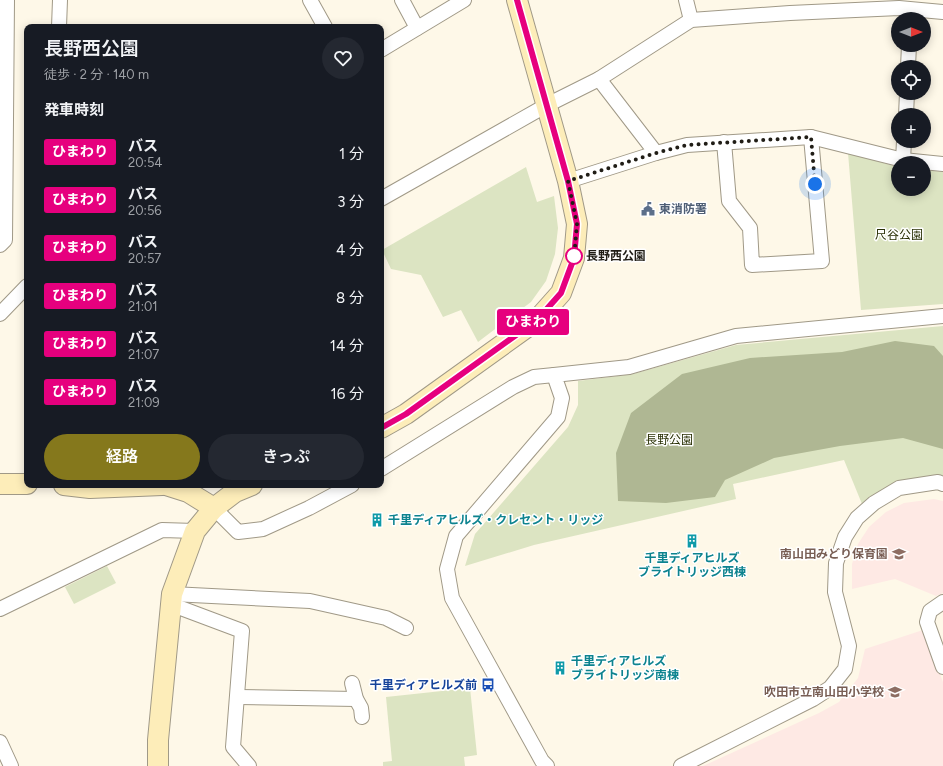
<!DOCTYPE html>
<html lang="ja">
<head>
<meta charset="utf-8">
<style>
	:root { --surface:#171b24; --page:#242831; --text:#f1f3f6; --muted:#9ea1a6; --accent:#85781c }
	body { margin:0; font-family:Figtree,"Noto Sans JP",sans-serif; background:var(--page); color:var(--text); height:100vh; display:flex; flex-direction:column; font-size:15px; white-space:nowrap }
	* { box-sizing:border-box; margin:0 }
	p { font-size:13px; color:var(--muted) }
	.icon { flex:none; width:22px; height:22px; fill:none; stroke:currentColor; stroke-width:2; stroke-linecap:round; stroke-linejoin:round }
	.map { position:relative; flex:1; overflow:hidden }
	.panel { position:absolute; left:24px; top:24px; width:360px; height:464px; display:flex; flex-direction:column; background:var(--surface); border-radius:8px; box-shadow:0 2px 10px #0003 }
	.panel>* { flex:none }
	.badge { padding:0 8px; border-radius:3px; font-size:14px; line-height:26px }
	.needle { width:26px; rotate:90deg }
	.buttons { position:absolute; left:891px; top:12px; display:grid; gap:8px }
	.buttons a { display:grid; place-items:center; width:40px; height:40px; border-radius:50%; background:var(--surface); box-shadow:0 2px 10px #0003; font-size:20px }
	.you { position:absolute; width:20px; height:20px; margin:-10px; border:3px solid #fff; border-radius:50%; background:#1a73e8; box-shadow:0 0 0 6px #1a73e833 }
	.map>.badge { position:absolute; translate:-50% -50%; box-shadow:0 0 0 2px #fff }
	h2 { padding:0 20px; font-size:15px; line-height:36px }
	.round { display:grid; place-items:center; flex:none; width:42px; height:42px; border-radius:21px; background:var(--page) }
	.headline { display:flex; align-items:center; justify-content:space-between; height:68px; padding:0 20px }
	h1 { font-size:19px; font-weight:600; line-height:30px }
	.cta { display:flex; gap:8px; margin-top:auto; padding:8px 20px }
	.cta a { flex:1; height:46px; border-radius:24px; background:var(--accent); color:#fff; font-size:16px; font-weight:600; line-height:46px; text-align:center }
	.cta a+a { background:var(--page); color:var(--text) }
	ul { padding:0; list-style:none }
	li { display:flex; align-items:center; gap:12px; height:48px; padding:0 20px }
	li div { flex:1 }
	li b { display:block; font-size:15px }
	li em { font-style:normal }
	li .badge { min-width:44px; font-weight:700; text-align:center }
	.map>svg:first-child { display:block }
	.education { fill:#fee9e4 }
	.green { fill:#dce4c2 }
	.forest { fill:#afb793 }
	.lines { fill:none; stroke-linecap:round; stroke-linejoin:round }
	.street-casing { stroke:#a09987; stroke-width:16 }
	.secondary-casing { stroke:#a09987; stroke-width:22 }
	.street { stroke:#fff; stroke-width:14 }
	.secondary { stroke:#fdedb9; stroke-width:20 }
	.line-casing { stroke:#fff; stroke-width:9 }
	.line { stroke:#e6007e; stroke-width:6 }
	.walk { stroke:#201d16; stroke-width:4; stroke-dasharray:0 7.2 }
	.stop-dot { fill:#fff; stroke:#e6007e; stroke-width:2 }
	.labels { text-anchor:middle; stroke-width:3; stroke-linejoin:round; paint-order:stroke }
	.service-label { font-size:12px; font-weight:bold; fill:#4e5e75; stroke:#fff; text-anchor:start }
	.park-label { font-size:12px; fill:#282f03; stroke:#fff }
	.stop-label { font-size:12px; font-weight:bold; fill:#201d16; stroke:#fff; text-anchor:start }
	.culture-label { font-size:12px; font-weight:bold; fill:#0d838f; stroke:#fff; text-anchor:start }
	.education-label { font-size:12px; font-weight:bold; fill:#785e54; stroke:#fff; text-anchor:end }
	.transit-label { font-size:12px; font-weight:bold; fill:#164399; stroke:#fff; text-anchor:end }
</style>
</head>
<body>
<div class="map">
<svg width="943" height="766" viewBox="0 0 943 766">
	<rect width="100%" height="100%" fill="#fef8e8"/>
	<g class="education">
		<path d="M 934,499 L 943,501 L 943,593 L 936,596 L 895,579 L 852,589 L 852,564 L 858,544 L 869,527 L 886,512 L 904,503 Z"/>
		<path d="M 923,630 L 943,682 L 943,766 L 703,766 L 819,713 L 839,702 L 858,678 L 865,649 Z"/>
	</g>
	<g class="green">
		<path d="M 848,153 L 898,167 L 898,189 L 924,189 L 924,170 L 943,172 L 943,304 L 861,310 Z"/>
		<path d="M 526,167 L 537,202 L 554,196 L 558,228 L 555,254 L 546,281 L 531,302 L 478,342 L 461,310 L 443,317 L 421,275 L 391,269 L 382,250 Z"/>
		<path d="M 943,326 L 943,478 L 862,504 L 844,460 L 733,484 L 736,499 L 534,545 L 465,566 L 475,534 L 568,427 L 578,405 L 578,381 L 633,374 L 736,345 Z"/>
		<path d="M 107,566 L 116,583 L 74,604 L 65,587 Z"/>
		<path d="M 470,688 L 477,755 L 464,757 L 465,766 L 383,766 L 383,762 L 392,761 L 386,697 Z"/>
	</g>
	<path class="forest" d="M 895,341 L 934,346 L 943,356 L 943,449 L 903,438 L 840,446 L 774,458 L 725,480 L 715,497 L 666,503 L 618,501 L 616,453 L 631,413 L 682,374 L 750,358 L 842,352 Z"/>
	<g class="lines">
		<g class="street-casing">
			<g id="street">
				<path d="M 310,0 L 325,27"/>
				<path d="M 402,0 L 417,28"/>
				<path d="M 686,0 L 691,20"/>
				<path d="M 59,27 L 60,0"/>
				<path d="M 381,50 L 464,0"/>
				<path d="M 908,67 L 909,45"/>
				<path d="M 906,115 L 907,93"/>
				<path d="M 724,142 L 729,201 L 750,228 L 752,265 L 822,261 L 811,137"/>
				<path d="M 656,153 L 599,79 L 691,20 L 790,13 L 899,8 L 943,12"/>
				<path d="M 903,160 L 904,141"/>
				<path d="M 568,181 L 656,153 L 687,145 L 811,137 L 903,160 L 943,164"/>
				<path d="M 381,199 L 547,105 L 599,79"/>
				<path d="M 0,245 L 5,240 L 7,0"/>
				<path d="M 0,314 L 27,286"/>
				<path d="M 381,469 L 513,387 L 534,377 L 554,375"/>
				<path d="M 214,508 L 238,532 L 263,529 L 309,508 L 352,485"/>
				<path d="M 172,594 L 310,601 L 386,618 L 406,628"/>
				<path d="M 943,602 L 930,611 L 927,622 L 943,667"/>
				<path d="M 170,604 L 242,631 L 233,747 L 249,766"/>
				<path d="M 0,609 L 162,530 L 195,531"/>
				<path d="M 352,683 L 356,699 L 361,708 L 362,717"/>
				<path d="M 238,697 L 356,699"/>
				<path d="M 0,742 L 11,766"/>
				<path d="M 547,766 L 542,761 L 452,598 L 447,569 L 456,536 L 558,417 L 562,398 L 554,375 L 629,367 L 736,336 L 943,316"/>
				<path d="M 681,766 L 813,699 L 830,688 L 845,669 L 849,646 L 835,592 L 836,563 L 845,537 L 857,518 L 874,503 L 899,488 L 938,482 L 943,484"/>
			</g>
		</g>
		<g class="secondary-casing">
			<g id="secondary">
				<path d="M 381,428 L 406,414 L 537,320 L 561,293 L 574,258 L 577,224 L 568,181 L 517,0"/>
				<path d="M 0,484 L 27,484"/>
				<path d="M 64,485 L 90,488 L 162,485"/>
				<path d="M 166,485 L 188,492 L 214,508"/>
				<path d="M 158,766 L 158,740 L 172,594 L 195,531 L 214,508 L 235,492 L 252,485"/>
			</g>
		</g>
		<use href="#street" class="street"/>
		<use href="#secondary" class="secondary"/>
	</g>
	<g class="lines">
		<g class="line-casing">
			<path id="line" d="M 381,428 L 406,414 L 537,320 L 561,293 L 574,258 L 577,224 L 568,181 L 517,0"/>
		</g>
		<use href="#line" class="line"/>
		<path class="walk" d="M 574,256 L 574,258 L 577,224 L 568,181 L 656,153 L 687,145 L 811,137 L 815,184"/>
	</g>
	<defs>
		<g id="civic-bare" transform="scale(1.08)"><path d="M-.6-6.5H3V-4.5H.6V-3L4-1V1h2V6H-6V1h2V-1L-.6-3ZM-1.2 2.5V6h2.4V2.5Z" fill="#5c6f8a" stroke="#fff" stroke-width="2.5" paint-order="stroke"/></g>
		<g id="building-bare" transform="scale(1.08)"><path d="M-4-6H4V6H1V3H-1V6H-4ZM-2.5-4.3h1.7v1.8h-1.7ZM.8-4.3h1.7v1.8H.8ZM-2.5-1h1.7V.8h-1.7ZM.8-1h1.7V.8H.8Z" fill="#0f9aa8" stroke="#fff" stroke-width="2.5" paint-order="stroke"/></g>
		<g id="school-bare" transform="scale(1.08)"><path d="M0-5L7-2L0 1L-7-2ZM-4 1L0 2.5L4 1V4Q0 6-4 4Z" fill="#8d6e63" stroke="#fff" stroke-width="2.5" paint-order="stroke"/></g>
		<g id="bus-bare" transform="scale(1.08)"><path d="M-5-6H5V4H4V6H2V4H-2V6H-4V4H-5ZM-3.5-4V0h7V-4ZM-3.5 1.2v1.5H-2V1.2ZM2 1.2v1.5H3.5V1.2Z" fill="#1a4fb4" stroke="#fff" stroke-width="2.5" paint-order="stroke"/></g>
	</defs>
	<g fill-rule="evenodd">
		<use href="#civic-bare" x="648" y="209"/>
		<use href="#building-bare" x="377" y="520"/>
		<use href="#building-bare" x="692" y="541"/>
		<use href="#school-bare" x="899" y="554"/>
		<use href="#building-bare" x="560" y="668"/>
		<use href="#bus-bare" x="488" y="685"/>
		<use href="#school-bare" x="895" y="692"/>
	</g>
	<circle class="stop-dot" cx="574" cy="256" r="8"/>
	<g class="labels">
		<g class="service-label">
			<text x="659" y="213">東消防署</text>
		</g>
		<g class="park-label">
			<text x="899" y="239">尺谷公園</text>
			<text x="669" y="444">長野公園</text>
		</g>
		<g class="stop-label">
			<text x="586" y="260">長野西公園</text>
		</g>
		<g class="culture-label">
			<text x="388" y="524">千里ディアヒルズ・クレセント・リッジ</text>
			<text x="692" y="562" text-anchor="middle">千里ディアヒルズ<tspan x="692" dy="14">ブライトリッジ西棟</tspan></text>
			<text x="571" y="665">千里ディアヒルズ<tspan x="571" dy="14">ブライトリッジ南棟</tspan></text>
		</g>
		<g class="education-label">
			<text x="888" y="558">南山田みどり保育園</text>
			<text x="884" y="696">吹田市立南山田小学校</text>
		</g>
		<g class="transit-label">
			<text x="477" y="689">千里ディアヒルズ前</text>
		</g>
	</g>
</svg>
<div class="buttons">
<a><svg class="needle" viewBox="-14 -14 28 28"><path d="M0-13l5 13h-10z" fill="#e53935"/><path d="M0 13l5-13h-10z" fill="#9ea1a6"/></svg></a>
<a><svg class="icon" aria-label="locate" viewBox="0 0 24 24"><circle cx="12" cy="12" r="6"/><path d="M12 2v4M12 18v4M2 12h4M18 12h4"/></svg></a>
<a>+</a>
<a>−</a>
</div>
<div class="you" style="left:815px;top:184px"></div>
<b class="badge" style="left:533px;top:322px;background:#e6007e;color:#fff">ひまわり</b>
<section class="panel">
<div class="headline"><div><h1>長野西公園</h1><p>徒歩 · 2 分 · 140 m</p></div><a class="round"><svg class="icon" aria-label="heart" viewBox="0 0 24 24"><path d="M12 20l-8-8c-3-5 5-10 8-4 3-6 11-1 8 4z"/></svg></a></div>
<h2>発車時刻</h2>
<ul>
<li><span class="badge" style="background:#e6007e;color:#fff">ひまわり</span><div><b>バス</b><p>20:54</p></div><em>1 分</em></li>
<li><span class="badge" style="background:#e6007e;color:#fff">ひまわり</span><div><b>バス</b><p>20:56</p></div><em>3 分</em></li>
<li><span class="badge" style="background:#e6007e;color:#fff">ひまわり</span><div><b>バス</b><p>20:57</p></div><em>4 分</em></li>
<li><span class="badge" style="background:#e6007e;color:#fff">ひまわり</span><div><b>バス</b><p>21:01</p></div><em>8 分</em></li>
<li><span class="badge" style="background:#e6007e;color:#fff">ひまわり</span><div><b>バス</b><p>21:07</p></div><em>14 分</em></li>
<li><span class="badge" style="background:#e6007e;color:#fff">ひまわり</span><div><b>バス</b><p>21:09</p></div><em>16 分</em></li>
</ul>
<div class="cta"><a>経路</a><a>きっぷ</a></div>
</section>
</div>
</body>
</html>
